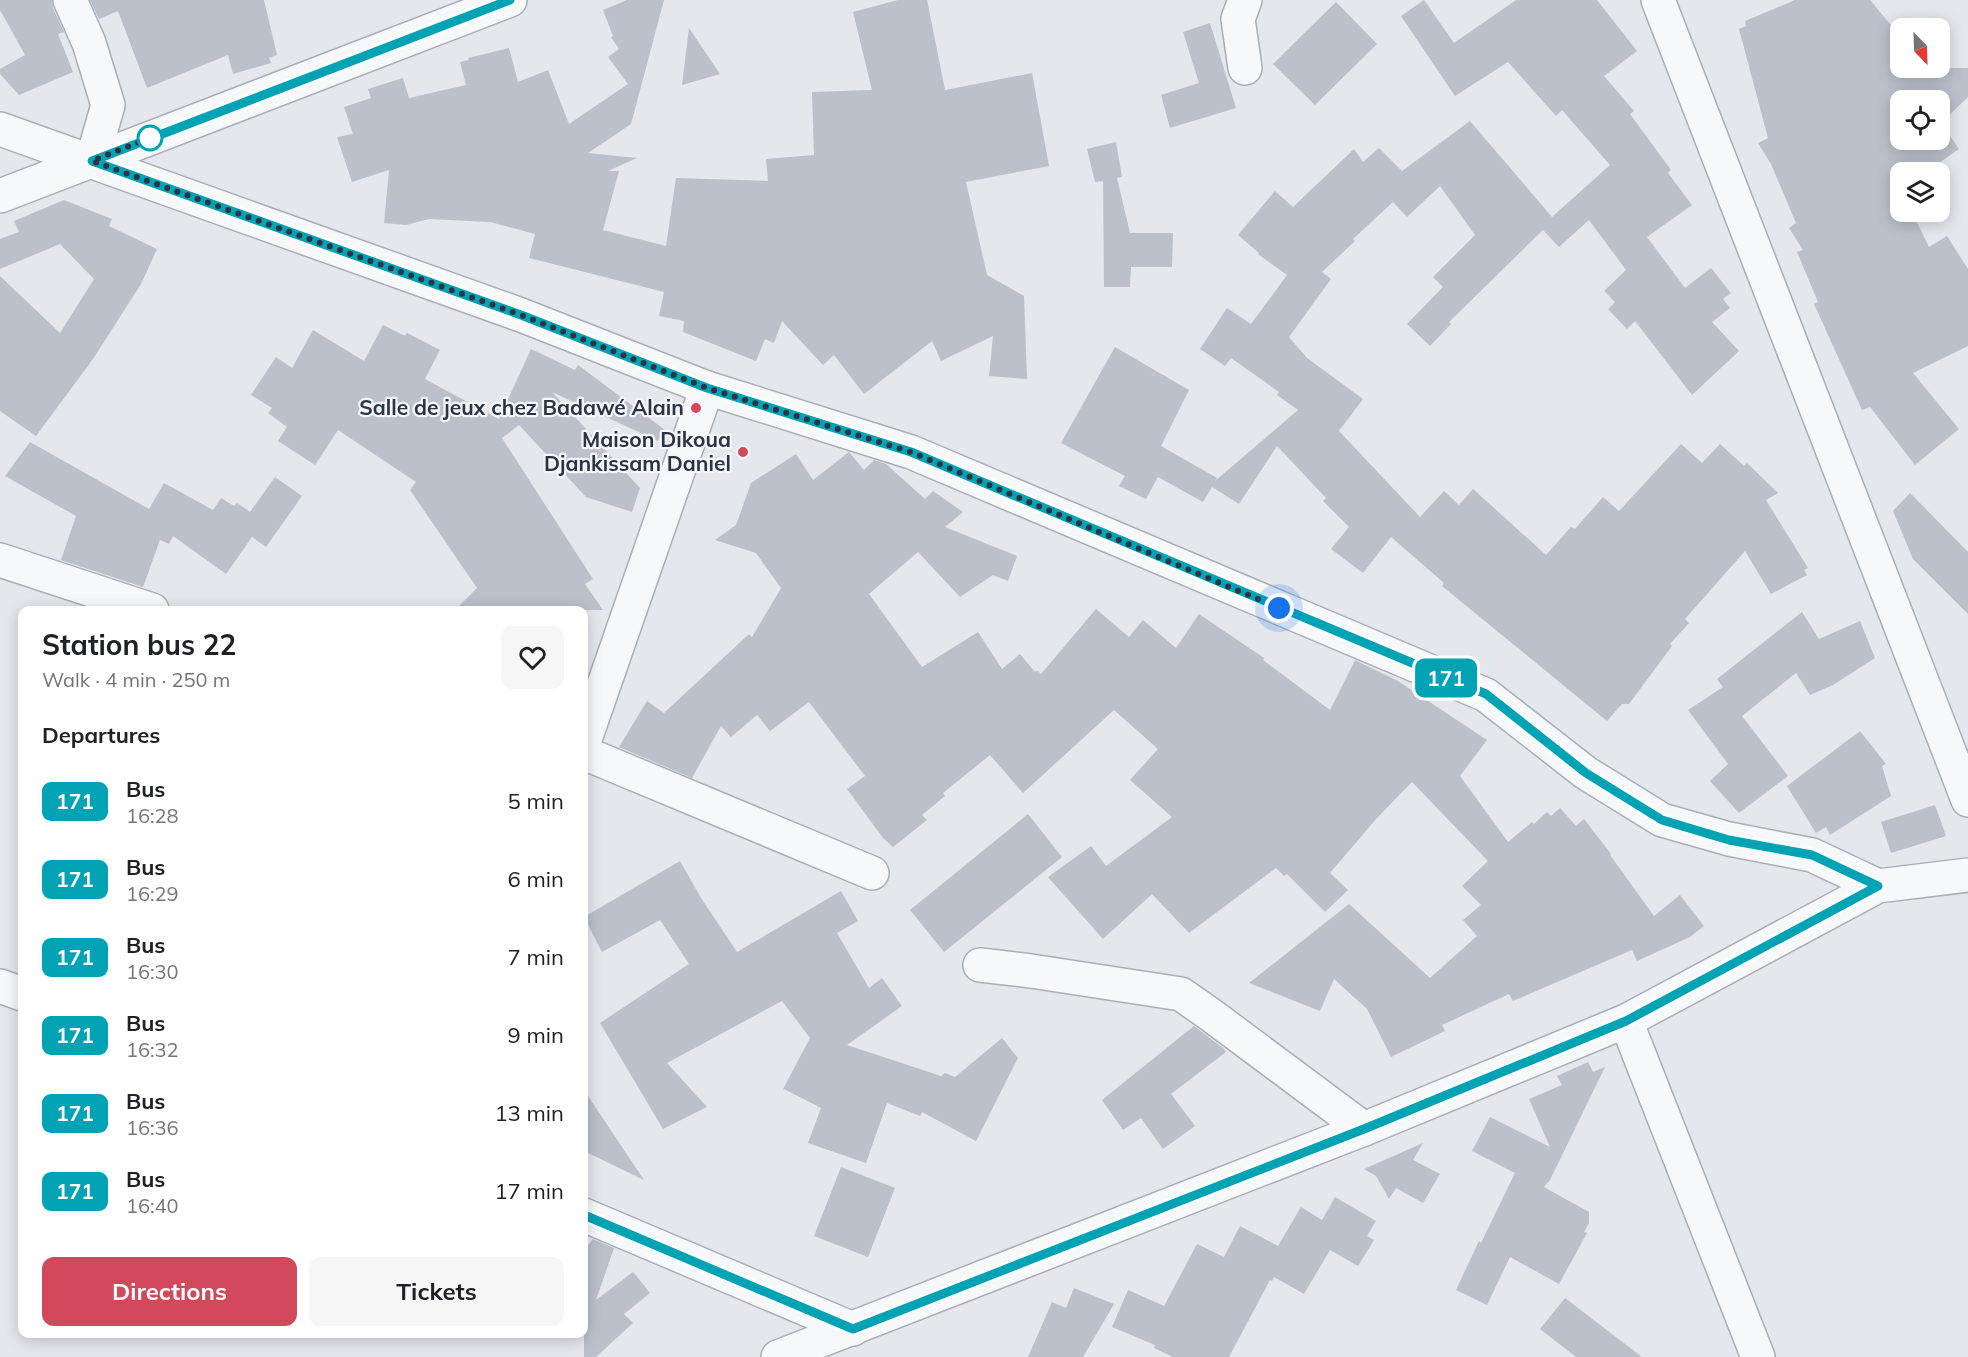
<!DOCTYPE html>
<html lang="en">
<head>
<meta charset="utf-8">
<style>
	:root { --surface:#fff; --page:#f6f6f6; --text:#202124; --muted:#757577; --accent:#d1495b }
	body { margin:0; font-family:Mulish,sans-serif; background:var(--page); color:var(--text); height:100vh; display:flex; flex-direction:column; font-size:22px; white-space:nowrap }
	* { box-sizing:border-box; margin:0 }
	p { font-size:20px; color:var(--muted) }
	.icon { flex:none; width:33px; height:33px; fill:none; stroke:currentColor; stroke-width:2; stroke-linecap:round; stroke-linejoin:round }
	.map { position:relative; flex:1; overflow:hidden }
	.details { position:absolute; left:18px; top:606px; width:570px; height:732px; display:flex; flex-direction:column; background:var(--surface); border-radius:12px; box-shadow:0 3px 15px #0003 }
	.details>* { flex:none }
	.badge { padding:0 12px; border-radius:9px; font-size:21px; line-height:39px }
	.needle { width:39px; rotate:157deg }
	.tools { position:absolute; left:1890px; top:18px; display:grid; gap:12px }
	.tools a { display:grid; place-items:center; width:60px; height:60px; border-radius:12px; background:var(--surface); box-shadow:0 3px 15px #0003; font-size:30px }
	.you { position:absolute; width:30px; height:30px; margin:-15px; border:4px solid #fff; border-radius:50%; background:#1a73e8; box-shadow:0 0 0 9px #1a73e833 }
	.map>.badge { position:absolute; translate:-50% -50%; box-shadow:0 0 0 3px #fff }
	h2 { padding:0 24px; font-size:22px; line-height:54px }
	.round { display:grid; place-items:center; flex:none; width:63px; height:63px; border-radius:12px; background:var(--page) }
	.head { display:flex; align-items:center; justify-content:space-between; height:102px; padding:0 24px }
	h1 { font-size:28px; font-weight:700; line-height:45px }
	.button { display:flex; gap:12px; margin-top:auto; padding:12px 24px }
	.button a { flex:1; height:69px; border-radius:12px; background:var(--accent); color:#fff; font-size:24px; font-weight:700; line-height:69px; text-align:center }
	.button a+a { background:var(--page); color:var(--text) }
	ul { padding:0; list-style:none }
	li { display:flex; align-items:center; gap:18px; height:78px; padding:0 24px }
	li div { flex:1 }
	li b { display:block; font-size:22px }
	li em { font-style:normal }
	li .badge { min-width:66px; font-weight:700; text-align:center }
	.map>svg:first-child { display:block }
	.building { fill:#bbc0ca; fill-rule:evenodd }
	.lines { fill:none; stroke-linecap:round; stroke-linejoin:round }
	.minor-casing { stroke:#a9aeb7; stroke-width:36 }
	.minor { stroke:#f7f8fa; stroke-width:33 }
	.line-casing { stroke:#fff; stroke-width:14 }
	.line { stroke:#00a3b4; stroke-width:9 }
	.walk { stroke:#2b3445; stroke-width:6; stroke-dasharray:0 10.8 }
	.stop-dot { fill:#fff; stroke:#00a3b4; stroke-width:3 }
	.poi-dot { fill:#d1495b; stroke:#f4f6f9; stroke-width:2 }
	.labels { text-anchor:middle; stroke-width:4.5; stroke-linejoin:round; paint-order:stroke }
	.poi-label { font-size:21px; font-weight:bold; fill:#2b3445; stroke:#f4f6f9; text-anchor:end }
</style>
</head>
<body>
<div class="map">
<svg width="1968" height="1357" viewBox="0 0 1968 1357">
	<rect width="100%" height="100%" fill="#e4e7ec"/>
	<g class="building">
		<path d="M 0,0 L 52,0 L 53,8 L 64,32 L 58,34 L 73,72 L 19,95 L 0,74 L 0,69 L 25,55 L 0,10 Z"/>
		<path d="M 90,0 L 264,0 L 277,55 L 269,58 L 271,63 L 233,74 L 228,55 L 147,88 L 118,11 L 99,19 Z"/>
		<path d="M 627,0 L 664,0 L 631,124 L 588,153 L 637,158 L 608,171 L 619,171 L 603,230 L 666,246 L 676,178 L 768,181 L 766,159 L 814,155 L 812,92 L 872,90 L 853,12 L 898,0 L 927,0 L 945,90 L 1032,73 L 1049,166 L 966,182 L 987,275 L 1024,296 L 1027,379 L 989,376 L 993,336 L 941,361 L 932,341 L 864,394 L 834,355 L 823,365 L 782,321 L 774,343 L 765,339 L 756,361 L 683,332 L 684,321 L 659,316 L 664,292 L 529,258 L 535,234 L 490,222 L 429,219 L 406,225 L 384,223 L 389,170 L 352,182 L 337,137 L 353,134 L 344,107 L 371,98 L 368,89 L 403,78 L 409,98 L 466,85 L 460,62 L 469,60 L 468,58 L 509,48 L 518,82 L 548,70 L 569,124 L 628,84 L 608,57 L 619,49 L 611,37 L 613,36 L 603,10 Z"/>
		<path d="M 1424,0 L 1454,43 L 1516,0 L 1597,0 L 1637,51 L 1604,76 L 1634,111 L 1630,114 L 1671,170 L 1668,173 L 1692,205 L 1647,237 L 1685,288 L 1711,268 L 1731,293 L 1723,299 L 1730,308 L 1712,322 L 1739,351 L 1692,395 L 1635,321 L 1627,329 L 1608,309 L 1615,302 L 1604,291 L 1626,270 L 1589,220 L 1559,247 L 1543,230 L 1449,322 L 1451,324 L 1430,346 L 1407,324 L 1443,287 L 1433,277 L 1475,235 L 1440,186 L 1407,217 L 1393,202 L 1353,239 L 1355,241 L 1322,272 L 1331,279 L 1289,337 L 1307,358 L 1363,399 L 1339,431 L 1420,517 L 1444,491 L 1459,505 L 1473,489 L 1546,555 L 1571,527 L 1575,529 L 1603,497 L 1619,511 L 1681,444 L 1702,463 L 1720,444 L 1744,466 L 1747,463 L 1778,493 L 1766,500 L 1808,568 L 1804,570 L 1807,575 L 1771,594 L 1745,551 L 1685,619 L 1689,623 L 1670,644 L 1672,646 L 1629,704 L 1622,704 L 1607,721 L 1442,586 L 1444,583 L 1391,537 L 1363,573 L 1331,549 L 1349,527 L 1323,501 L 1326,498 L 1277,446 L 1239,504 L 1212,487 L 1203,502 L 1158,477 L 1146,499 L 1119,486 L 1125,476 L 1061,443 L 1115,347 L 1189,390 L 1161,446 L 1217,478 L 1215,481 L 1298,410 L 1277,395 L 1279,392 L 1231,358 L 1225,366 L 1200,349 L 1227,308 L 1251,324 L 1287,275 L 1258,254 L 1259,253 L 1238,235 L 1275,191 L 1293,207 L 1354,149 L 1363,162 L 1379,148 L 1402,171 L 1470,121 L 1552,217 L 1610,165 L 1562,110 L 1556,116 L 1508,62 L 1455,96 L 1401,16 Z"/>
		<path d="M 1795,0 L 1870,0 L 1900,36 L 1900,68 L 1968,68 L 1968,97 L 1941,123 L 1959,149 L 1926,172 L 1900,172 L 1900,212 L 1912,212 L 1929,247 L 1947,236 L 1968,269 L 1968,346 L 1913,373 L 1959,429 L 1915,465 L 1870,407 L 1862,410 L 1814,304 L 1818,302 L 1797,252 L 1803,250 L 1789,228 L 1796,223 L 1771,164 L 1758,143 L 1768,138 L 1739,29 L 1746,26 L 1745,21 ZM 1900,100 L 1940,100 L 1940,140 L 1900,140 Z"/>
		<path d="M 1336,2 L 1377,44 L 1315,105 L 1273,64 Z"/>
		<path d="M 1210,23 L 1236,108 L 1170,128 L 1161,95 L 1199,83 L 1183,32 Z"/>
		<path d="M 689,28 L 720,74 L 682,85 Z"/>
		<path d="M 1116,142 L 1122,177 L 1117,178 L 1130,233 L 1173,233 L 1172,267 L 1131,267 L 1130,287 L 1104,287 L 1103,181 L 1095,182 L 1087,149 Z"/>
		<path d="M 64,200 L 112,219 L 109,226 L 157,249 L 141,284 L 93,359 L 36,436 L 0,411 L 0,276 L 60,333 L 94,279 L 60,244 L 0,269 L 0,239 L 19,232 L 14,221 Z"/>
		<path d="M 383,325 L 405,336 L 407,333 L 440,350 L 425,379 L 499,419 L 531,349 L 575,370 L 578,365 L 665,430 L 658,441 L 552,392 L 640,488 L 632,512 L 586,497 L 519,425 L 502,438 L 593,579 L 585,584 L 603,610 L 455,610 L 477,588 L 410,490 L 416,482 L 338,430 L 315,465 L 278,441 L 287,427 L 268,413 L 272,408 L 251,395 L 276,357 L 292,368 L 313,330 L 364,361 Z"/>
		<path d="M 30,442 L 149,509 L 164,483 L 213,510 L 221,498 L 234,506 L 237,503 L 250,512 L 275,477 L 302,496 L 266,547 L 252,537 L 226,574 L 173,536 L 169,544 L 160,540 L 143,587 L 61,560 L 76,516 L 5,476 Z"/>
		<path d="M 849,452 L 864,470 L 874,460 L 886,464 L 925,499 L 933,491 L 963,512 L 945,527 L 1017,556 L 1008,581 L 993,575 L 960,597 L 918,552 L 869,594 L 922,667 L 978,632 L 1002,669 L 1020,654 L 1035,672 L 1037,670 L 1041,674 L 1096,609 L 1129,637 L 1143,620 L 1176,648 L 1199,614 L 1264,658 L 1263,660 L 1330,710 L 1355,660 L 1398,681 L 1487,740 L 1460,776 L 1508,842 L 1532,822 L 1534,824 L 1547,812 L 1551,816 L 1560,808 L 1576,826 L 1584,819 L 1611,854 L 1610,855 L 1654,916 L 1680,895 L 1704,926 L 1690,937 L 1637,961 L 1632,950 L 1513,1001 L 1509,994 L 1442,1025 L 1445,1031 L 1391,1057 L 1367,1009 L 1334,979 L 1320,1011 L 1249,983 L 1349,904 L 1430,978 L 1477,936 L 1463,920 L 1481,905 L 1462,886 L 1488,861 L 1412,782 L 1376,819 L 1330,873 L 1348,890 L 1325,912 L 1287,874 L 1284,876 L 1276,868 L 1189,933 L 1152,894 L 1103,939 L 1048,877 L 1091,846 L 1106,866 L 1172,817 L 1130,780 L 1158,749 L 1114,710 L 1023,793 L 990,755 L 943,793 L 945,796 L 922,815 L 927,820 L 893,847 L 883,838 L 847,789 L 865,776 L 809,702 L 770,731 L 757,715 L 731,737 L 721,726 L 692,778 L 619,747 L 647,701 L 664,713 L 749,634 L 752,637 L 781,588 L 756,553 L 715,540 L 736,525 L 751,483 L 796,454 L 813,480 Z"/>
		<path d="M 1910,493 L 1968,552 L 1968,614 L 1913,559 L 1893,511 Z"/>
		<path d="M 1802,612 L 1819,639 L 1860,621 L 1875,658 L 1833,685 L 1810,695 L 1796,673 L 1742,716 L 1788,776 L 1739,813 L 1710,781 L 1728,764 L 1688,710 L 1723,687 L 1717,679 Z"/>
		<path d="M 1860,731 L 1886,764 L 1882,766 L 1891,796 L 1830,835 L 1826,827 L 1816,833 L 1787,786 Z"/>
		<path d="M 1935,805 L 1946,836 L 1891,853 L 1881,822 Z"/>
		<path d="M 1028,814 L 1062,857 L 944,952 L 910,910 Z"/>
		<path d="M 680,861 L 701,898 L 737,952 L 841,891 L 858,921 L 837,933 L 869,988 L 882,978 L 902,1006 L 847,1045 L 941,1076 L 945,1073 L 955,1077 L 1002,1038 L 1018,1058 L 976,1141 L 922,1112 L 920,1116 L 887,1103 L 866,1163 L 808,1143 L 821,1108 L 784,1089 L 782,1091 L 810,1038 L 782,1001 L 667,1063 L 707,1107 L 663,1129 L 600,1023 L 689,964 L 660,920 L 602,952 L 584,917 Z"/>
		<path d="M 1194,1026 L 1223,1048 L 1226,1052 L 1171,1094 L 1195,1126 L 1163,1149 L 1141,1118 L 1123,1130 L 1102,1100 Z"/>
		<path d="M 1588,1062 L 1593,1072 L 1605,1067 L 1550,1180 L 1544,1187 L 1589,1212 L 1589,1223 L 1584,1232 L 1587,1233 L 1559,1284 L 1510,1257 L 1487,1305 L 1456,1290 L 1479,1241 L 1481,1243 L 1515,1173 L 1472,1151 L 1490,1117 L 1550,1147 L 1529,1099 L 1562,1085 L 1557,1076 Z"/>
		<path d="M 584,1090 L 644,1180 L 584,1151 Z"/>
		<path d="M 1423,1143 L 1413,1160 L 1440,1174 L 1423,1203 L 1396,1188 L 1389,1199 L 1376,1176 L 1364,1169 Z"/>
		<path d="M 841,1167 L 895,1188 L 868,1257 L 814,1236 Z"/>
		<path d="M 1335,1197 L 1376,1221 L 1367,1236 L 1374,1240 L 1358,1266 L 1330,1250 L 1304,1294 L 1274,1277 L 1272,1281 L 1270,1280 L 1229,1357 L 1173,1357 L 1154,1348 L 1155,1345 L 1112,1327 L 1128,1290 L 1164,1306 L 1197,1244 L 1224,1257 L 1240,1226 L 1278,1246 L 1301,1207 L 1322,1220 Z"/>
		<path d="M 593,1239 L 614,1248 L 596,1300 L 633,1272 L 650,1293 L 624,1314 L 633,1323 L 596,1357 L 584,1357 L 584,1250 Z"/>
		<path d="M 1074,1288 L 1114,1304 L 1083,1357 L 1028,1357 L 1052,1302 L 1066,1308 Z"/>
		<path d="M 1565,1298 L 1642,1357 L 1576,1357 L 1540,1329 Z"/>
	</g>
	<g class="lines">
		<g class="minor-casing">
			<g id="minor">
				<path d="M 70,0 L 89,43 L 108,105 L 92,161"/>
				<path d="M 1245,0 L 1238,19 L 1245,68"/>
				<path d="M 1658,0 L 1968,800"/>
				<path d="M 0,129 L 521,315 L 707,388 L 911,452 L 1486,695 L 1586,773 L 1662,820 L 1729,839 L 1812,855 L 1878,886"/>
				<path d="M 0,196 L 510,0"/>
				<path d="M 0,560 L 152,610"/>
				<path d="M 584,742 L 707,388"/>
				<path d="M 584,753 L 872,873"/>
				<path d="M 980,965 L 1031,971 L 1181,994 L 1211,1015 L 1364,1129"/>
				<path d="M 0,986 L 22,994"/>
				<path d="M 1626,1021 L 1758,1357"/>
				<path d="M 584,1215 L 853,1329"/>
				<path d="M 778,1357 L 1364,1129 L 1626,1021 L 1878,886 L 1968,875"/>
			</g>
		</g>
		<use href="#minor" class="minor"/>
	</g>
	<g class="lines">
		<g class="line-casing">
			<path id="line" d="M 510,0 L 92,161 L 521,315 L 707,388 L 911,452 L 1486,694 L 1586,773 L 1662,820 L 1729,840 L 1812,855 L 1878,886 L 1626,1021 L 1364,1129 L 853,1329 L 584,1215"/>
		</g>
		<use href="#line" class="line"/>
		<path class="walk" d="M 150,138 L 154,136 L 92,161 L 521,315 L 707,388 L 911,452 L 1279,608"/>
	</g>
	<circle class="stop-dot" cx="150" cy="138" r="12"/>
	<g class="poi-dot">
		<circle cx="696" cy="408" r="6"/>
		<circle cx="743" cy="452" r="6"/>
	</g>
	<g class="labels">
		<g class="poi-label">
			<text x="684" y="415">Salle de jeux chez Badawé Alain</text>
			<text x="731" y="447">Maison Dikoua<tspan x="731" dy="24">Djankissam Daniel</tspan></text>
		</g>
	</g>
</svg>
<div class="tools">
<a><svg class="needle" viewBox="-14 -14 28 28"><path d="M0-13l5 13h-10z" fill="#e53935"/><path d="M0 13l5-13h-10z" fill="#757577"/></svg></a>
<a><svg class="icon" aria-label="locate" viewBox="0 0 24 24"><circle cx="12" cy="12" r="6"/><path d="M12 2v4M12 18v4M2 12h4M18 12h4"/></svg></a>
<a><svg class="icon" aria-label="layers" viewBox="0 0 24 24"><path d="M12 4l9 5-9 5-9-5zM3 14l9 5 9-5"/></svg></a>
</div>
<div class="you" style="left:1279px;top:608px"></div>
<b class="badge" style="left:1446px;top:678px;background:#00a3b4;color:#fff">171</b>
<section class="details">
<div class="head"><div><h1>Station bus 22</h1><p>Walk · 4 min · 250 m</p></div><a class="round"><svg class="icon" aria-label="heart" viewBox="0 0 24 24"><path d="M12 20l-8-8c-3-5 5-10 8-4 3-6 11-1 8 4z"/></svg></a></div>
<h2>Departures</h2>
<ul>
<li><span class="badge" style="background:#00a3b4;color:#fff">171</span><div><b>Bus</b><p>16:28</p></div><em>5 min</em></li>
<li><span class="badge" style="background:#00a3b4;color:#fff">171</span><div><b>Bus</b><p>16:29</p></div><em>6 min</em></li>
<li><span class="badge" style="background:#00a3b4;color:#fff">171</span><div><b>Bus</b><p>16:30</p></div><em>7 min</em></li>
<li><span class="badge" style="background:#00a3b4;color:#fff">171</span><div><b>Bus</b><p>16:32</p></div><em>9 min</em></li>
<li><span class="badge" style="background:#00a3b4;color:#fff">171</span><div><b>Bus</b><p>16:36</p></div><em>13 min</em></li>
<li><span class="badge" style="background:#00a3b4;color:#fff">171</span><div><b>Bus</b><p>16:40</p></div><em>17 min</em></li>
</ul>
<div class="button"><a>Directions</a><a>Tickets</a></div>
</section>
</div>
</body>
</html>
